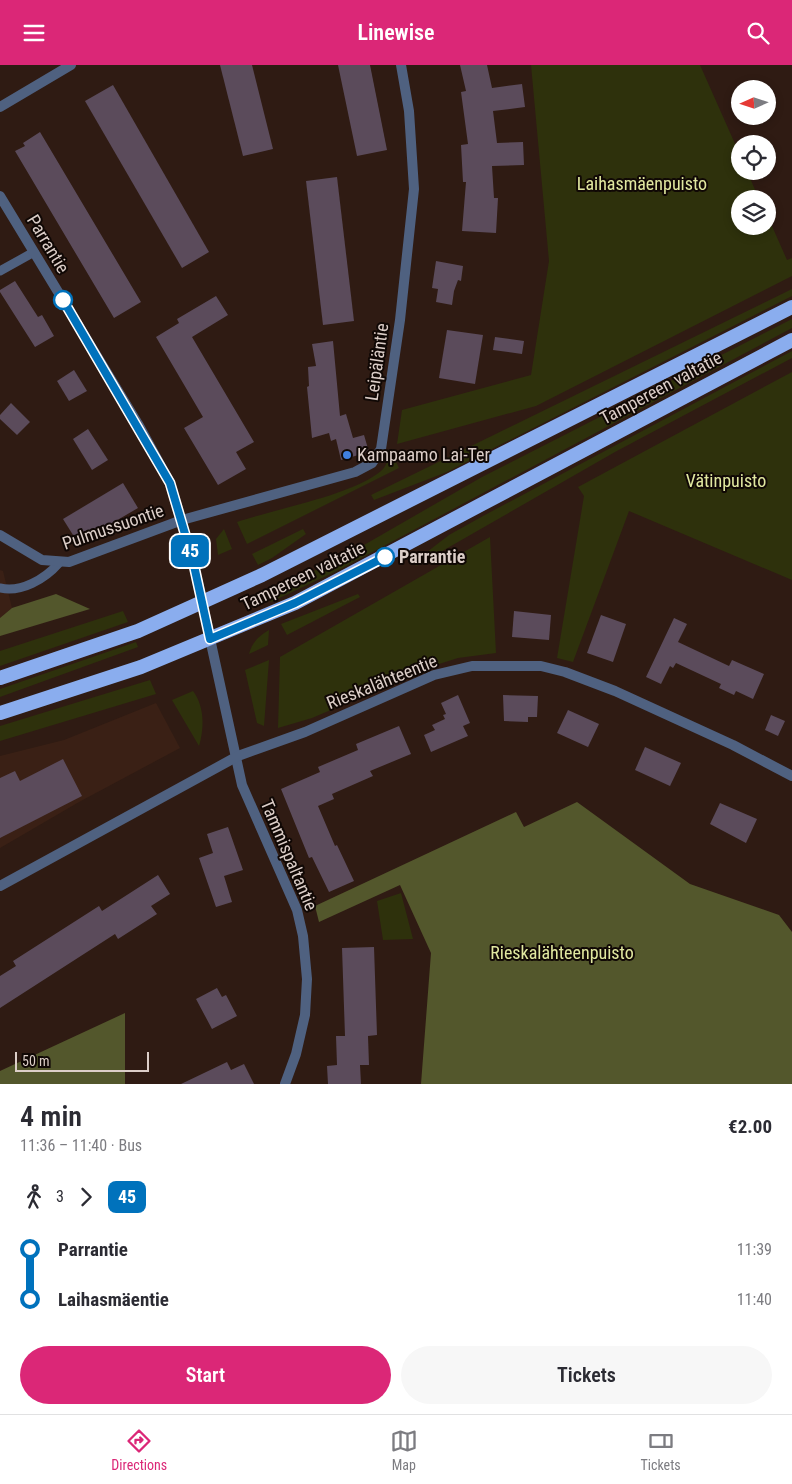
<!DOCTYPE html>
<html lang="en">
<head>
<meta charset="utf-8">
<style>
	:root { --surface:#fff; --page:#f7f7f7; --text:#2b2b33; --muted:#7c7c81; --line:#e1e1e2; --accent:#db2777 }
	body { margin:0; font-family:"Roboto Condensed",sans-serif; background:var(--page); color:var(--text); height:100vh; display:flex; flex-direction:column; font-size:19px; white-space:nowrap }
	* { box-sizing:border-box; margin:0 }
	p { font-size:16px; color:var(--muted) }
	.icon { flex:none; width:28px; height:28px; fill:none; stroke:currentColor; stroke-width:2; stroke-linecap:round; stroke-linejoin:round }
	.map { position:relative; height:1019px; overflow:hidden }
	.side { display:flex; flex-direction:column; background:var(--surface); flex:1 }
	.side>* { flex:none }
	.badge { padding:0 10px; border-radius:8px; font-size:18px; line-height:32px }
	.needle { width:32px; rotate:267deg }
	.tools { position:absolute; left:731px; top:15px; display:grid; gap:10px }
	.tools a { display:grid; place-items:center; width:45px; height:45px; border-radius:50%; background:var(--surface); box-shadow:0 2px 8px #0003; font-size:25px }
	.scale { position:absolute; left:15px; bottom:12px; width:134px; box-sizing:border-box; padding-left:5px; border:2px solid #dccec8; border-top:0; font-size:14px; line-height:18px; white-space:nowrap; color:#dccec8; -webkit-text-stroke:4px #100805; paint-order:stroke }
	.map>.badge { position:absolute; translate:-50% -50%; box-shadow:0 0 0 2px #fff }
	.legs { display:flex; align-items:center; gap:8px; height:55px; padding:0 20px; font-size:16px }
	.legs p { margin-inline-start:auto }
	.overview { display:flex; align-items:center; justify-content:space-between; height:85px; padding:0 20px }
	h1 { font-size:28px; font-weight:600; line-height:38px }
	.action { display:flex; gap:10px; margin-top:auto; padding:10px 20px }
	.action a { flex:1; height:58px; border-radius:30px; background:var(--accent); color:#fff; font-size:20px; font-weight:600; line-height:58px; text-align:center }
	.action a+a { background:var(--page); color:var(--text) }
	ul { padding:0 20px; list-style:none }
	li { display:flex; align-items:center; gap:18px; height:50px; font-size:19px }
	li i { display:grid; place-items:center; width:8px; height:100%; margin:0 6px; background:currentColor }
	li i::after { content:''; width:12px; height:12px; margin:-6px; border:4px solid; border-radius:50%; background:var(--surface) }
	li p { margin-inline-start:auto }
	li:first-child i { background:linear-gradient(#0000 50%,currentColor 0) }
	li:last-child i { background:linear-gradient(currentColor 50%,#0000 0) }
	header { display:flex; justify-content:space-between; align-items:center; height:65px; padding:0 20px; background:var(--accent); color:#fff; font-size:22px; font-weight:600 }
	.tabs { display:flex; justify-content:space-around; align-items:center; height:70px; border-top:1px solid var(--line); background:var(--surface); font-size:14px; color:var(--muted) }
	.tabs a { display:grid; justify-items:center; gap:2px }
	.tabs .selected { color:var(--accent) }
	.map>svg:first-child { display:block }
	.built { fill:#3a2015 }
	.green { fill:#2e310c }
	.forest { fill:#53572c }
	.building { fill:#5b4b5b }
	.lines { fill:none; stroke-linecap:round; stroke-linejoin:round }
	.service { stroke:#4f6180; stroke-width:9 }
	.minor { stroke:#4f6180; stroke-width:10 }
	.trunk { stroke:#8aadee; stroke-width:14 }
	.line-1-casing { stroke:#fff; stroke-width:11 }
	.line-1 { stroke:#0072bc; stroke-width:8 }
	.stop-1-dot { fill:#fff; stroke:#0072bc; stroke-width:2.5 }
	.shop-dot { fill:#3f7fe0; stroke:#100805; stroke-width:2 }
	.labels { text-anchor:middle; stroke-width:4; stroke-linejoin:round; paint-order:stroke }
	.park-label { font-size:18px; fill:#e1e8a0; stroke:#100805 }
	.street-label { font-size:18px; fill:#dccec8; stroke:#100805 }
	.poi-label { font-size:18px; fill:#dccec8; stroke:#100805; text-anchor:start }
	.stop-label { font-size:18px; font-weight:bold; fill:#dccec8; stroke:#100805; text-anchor:start }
</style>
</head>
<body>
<header><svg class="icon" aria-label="menu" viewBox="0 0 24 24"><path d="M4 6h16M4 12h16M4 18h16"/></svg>Linewise<svg class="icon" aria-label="search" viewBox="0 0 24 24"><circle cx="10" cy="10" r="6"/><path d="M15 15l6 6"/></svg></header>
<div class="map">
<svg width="792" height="1019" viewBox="0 0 792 1019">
	<rect width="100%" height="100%" fill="#2f1b13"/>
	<g class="built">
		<path d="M 0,505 L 3,506 L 12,543 L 0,553 Z"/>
		<path d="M 156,638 L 180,683 L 79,737 L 0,783 L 0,691 L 64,675 Z"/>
	</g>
	<g class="green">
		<path d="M 531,0 L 700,0 L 740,90 L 740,106 L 747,106 L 759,134 L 740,134 L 740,161 L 768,161 L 768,152 L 787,195 L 792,193 L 792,211 L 536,341 L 397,379 L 402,345 L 531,310 L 549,196 Z"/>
		<path d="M 792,224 L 792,231 L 447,407 L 374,435 L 371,430 Z"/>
		<path d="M 792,254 L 792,263 L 337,506 L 271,537 L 267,530 L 357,484 L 482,412 Z"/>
		<path d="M 792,286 L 792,293 L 615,387 L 416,501 L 414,497 L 449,470 L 483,451 Z"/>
		<path d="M 792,307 L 792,515 L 629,446 L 573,597 L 557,593 L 584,431 L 578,422 Z"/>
		<path d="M 391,386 L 399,403 L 247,479 L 237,457 C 275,444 353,430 381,406 C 386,402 389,393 391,386 Z"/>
		<path d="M 224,464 L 232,484 L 218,490 L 216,474 Z"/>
		<path d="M 303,464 L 306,469 L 272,493 L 258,500 L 252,489 Z"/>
		<path d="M 490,472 L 496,588 L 458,593 L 439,599 L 312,653 L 278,663 L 280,592 Z"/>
		<path d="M 358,529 L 360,532 L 287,570 L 281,559 Z"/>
		<path d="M 123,546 L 128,557 L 0,601 L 0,586 Z"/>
		<path d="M 269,565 L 268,580 L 249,589 C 252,577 259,571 269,565 Z"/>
		<path d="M 136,577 L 138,582 L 0,632 L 0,624 Z"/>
		<path d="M 269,595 L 264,661 L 257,658 L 245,605 Z"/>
		<path d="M 150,615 L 156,629 L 0,676 L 0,661 Z"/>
		<path d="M 193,626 C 205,642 204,664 199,681 L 172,635 Z"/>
		<path d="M 401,828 L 413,874 L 383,875 L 377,836 Z"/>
	</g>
	<g class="forest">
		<path d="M 56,529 L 90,544 L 0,571 L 0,553 L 12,543 Z"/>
		<path d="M 577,737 L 690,819 L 779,850 L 792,867 L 792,1019 L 421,1019 L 431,888 L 400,820 L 319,857 L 315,841 L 516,747 L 524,762 Z"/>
		<path d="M 125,948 L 125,1019 L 0,1019 L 0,1006 Z"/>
	</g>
	<g class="building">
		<path d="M 220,0 L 252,0 L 273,84 L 243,91 Z"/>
		<path d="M 338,0 L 370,0 L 387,85 L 357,91 Z"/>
		<path d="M 460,0 L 487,0 L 492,23 L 522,19 L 525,42 L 493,46 L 497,78 L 523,77 L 524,100 L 492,101 L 494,133 L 498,133 L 496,168 L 462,166 L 466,117 L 463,117 L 461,80 L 468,79 L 461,27 L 466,26 Z"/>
		<path d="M 113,20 L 209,187 L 182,203 L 85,36 Z"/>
		<path d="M 40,67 L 141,237 L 114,253 L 15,86 L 25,81 L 23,78 Z"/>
		<path d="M 337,112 L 354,256 L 323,260 L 306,116 Z"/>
		<path d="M 436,196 L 463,201 L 461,216 L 458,215 L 454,226 L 452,240 L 436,237 L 438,224 L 432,223 Z"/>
		<path d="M 15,216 L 38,252 L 42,250 L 54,271 L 35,282 L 0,227 L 0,225 Z"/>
		<path d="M 216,231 L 228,250 L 192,272 L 254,377 L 236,387 L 246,404 L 218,420 L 184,363 L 203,352 L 156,272 L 179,258 L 177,254 Z"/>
		<path d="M 447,265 L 483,270 L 475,319 L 439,313 Z"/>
		<path d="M 495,272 L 524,276 L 522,289 L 493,285 Z"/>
		<path d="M 333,276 L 340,351 L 346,349 L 353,373 L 364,370 L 369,387 L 341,395 L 336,374 L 331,376 L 329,368 L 312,373 L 307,322 L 309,321 L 308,302 L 316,301 L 312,279 Z"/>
		<path d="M 74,305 L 87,326 L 69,336 L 57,316 Z"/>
		<path d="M 11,338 L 30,357 L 17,370 L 0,354 L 0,350 Z"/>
		<path d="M 88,364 L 108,395 L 92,405 L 73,374 Z"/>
		<path d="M 123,418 L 138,443 L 78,478 L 63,454 Z"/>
		<path d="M 514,546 L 551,550 L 549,575 L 512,572 Z"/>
		<path d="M 601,550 L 626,559 L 613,597 L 587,588 Z"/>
		<path d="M 674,553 L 687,559 L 678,577 L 729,601 L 732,595 L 764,609 L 753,634 L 736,626 L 734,630 L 719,623 L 721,619 L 676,598 L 673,603 L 670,601 L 661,619 L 646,612 Z"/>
		<path d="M 458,630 L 470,658 L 463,661 L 468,671 L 431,687 L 424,670 L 435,665 L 432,660 L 445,654 L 443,650 L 446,649 L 441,638 Z"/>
		<path d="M 503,630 L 538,631 L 537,652 L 528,652 L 528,657 L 504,656 Z"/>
		<path d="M 568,645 L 599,659 L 588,682 L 557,668 Z"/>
		<path d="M 771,650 L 785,656 L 778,671 L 765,665 Z"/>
		<path d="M 399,661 L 411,689 L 370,706 L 373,711 L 332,729 L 334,734 L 318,741 L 335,781 L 337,780 L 354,816 L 329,827 L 312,792 L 309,793 L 281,724 L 320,707 L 318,702 L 358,685 L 356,679 Z"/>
		<path d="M 645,682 L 681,698 L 670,721 L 635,705 Z"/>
		<path d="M 63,694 L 82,731 L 0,773 L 0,713 L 15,706 L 20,716 Z"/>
		<path d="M 720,738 L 757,754 L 746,778 L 710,759 Z"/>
		<path d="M 228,762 L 243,805 L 224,811 L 232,837 L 216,842 L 199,793 L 213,788 L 207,769 Z"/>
		<path d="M 158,810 L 170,829 L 151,841 L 157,849 L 118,874 L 115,869 L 0,943 L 0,911 L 16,901 L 13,896 L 99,841 L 102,846 Z"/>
		<path d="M 374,882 L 377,970 L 368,971 L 369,1000 L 360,1000 L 361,1019 L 328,1019 L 327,1001 L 337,1000 L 336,971 L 345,971 L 342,883 Z"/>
		<path d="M 217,923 L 222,932 L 226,930 L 237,951 L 212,964 L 196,934 Z"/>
		<path d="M 227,997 L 231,1005 L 244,999 L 254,1019 L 181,1019 Z"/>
	</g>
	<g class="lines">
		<g class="service">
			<path d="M 0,206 L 34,187"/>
			<path d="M 0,523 C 21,528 45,514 59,498"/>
		</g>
		<g class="minor">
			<path d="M 0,42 L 71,0"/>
			<path d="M 0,131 L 138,359 L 170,418 L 193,496 L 242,720 L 297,845 L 303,871 L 307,914 L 305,950 L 296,989 L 285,1019"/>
			<path d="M 0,470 L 42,495 L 69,497 L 182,455 L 355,407 L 372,398 L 381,384 L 400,255 L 414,124 L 409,46 L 401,0"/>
			<path d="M 0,821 L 238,691 L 305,667 L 434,610 L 472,601 L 541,601 L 565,607 L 615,626 L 733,680 L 792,711"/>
		</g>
		<g class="trunk">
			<path d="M 0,613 L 138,566 L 262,510 L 792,242"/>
			<path d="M 0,648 L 141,602 L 295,538 L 792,275"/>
		</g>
	</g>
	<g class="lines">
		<g class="line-1-casing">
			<path id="line-1" d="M 63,235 L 170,418 L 193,496 L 210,574 L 295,538 L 385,492"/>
		</g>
		<use href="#line-1" class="line-1"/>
	</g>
	<g class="stop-1-dot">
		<circle cx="63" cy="235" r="9"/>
		<circle cx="385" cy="492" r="9"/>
	</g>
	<circle class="shop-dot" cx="347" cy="390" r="5"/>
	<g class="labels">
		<g class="park-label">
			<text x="642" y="125">Laihasmäenpuisto</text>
			<text x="726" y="422">Vätinpuisto</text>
			<text x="562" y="894">Rieskalähteenpuisto</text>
		</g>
		<g class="street-label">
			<text transform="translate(48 179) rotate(59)" y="6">Parrantie</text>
			<text transform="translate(377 297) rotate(-82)" y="6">Leipäläntie</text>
			<text transform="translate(661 323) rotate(-28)" y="6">Tampereen valtatie</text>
			<text transform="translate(113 462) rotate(-19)" y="6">Pulmussuontie</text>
			<text transform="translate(303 511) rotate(-26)" y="6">Tampereen valtatie</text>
			<text transform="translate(382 617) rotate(-22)" y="6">Rieskalähteentie</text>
			<text transform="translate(289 790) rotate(67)" y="6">Tammispaltantie</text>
		</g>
		<g class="poi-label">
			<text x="357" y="396">Kampaamo Lai-Ter</text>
		</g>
		<g class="stop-label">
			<text x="399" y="498">Parrantie</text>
		</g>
	</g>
</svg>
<div class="tools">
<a><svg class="needle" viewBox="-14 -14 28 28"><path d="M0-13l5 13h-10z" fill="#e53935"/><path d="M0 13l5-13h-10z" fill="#7c7c81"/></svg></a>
<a><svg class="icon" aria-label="locate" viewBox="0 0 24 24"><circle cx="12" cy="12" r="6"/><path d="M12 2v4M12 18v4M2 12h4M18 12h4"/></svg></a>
<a><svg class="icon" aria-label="layers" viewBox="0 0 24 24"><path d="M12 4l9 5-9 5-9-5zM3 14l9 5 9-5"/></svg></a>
</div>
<div class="scale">50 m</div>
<b class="badge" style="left:190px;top:486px;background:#0072bc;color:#fff">45</b>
</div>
<section class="side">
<div class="overview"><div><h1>4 min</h1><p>11:36 – 11:40 · Bus</p></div><b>€2.00</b></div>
<div class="legs"><svg class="icon" aria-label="walk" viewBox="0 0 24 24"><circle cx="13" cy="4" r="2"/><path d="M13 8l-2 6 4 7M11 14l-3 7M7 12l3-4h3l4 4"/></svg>3<svg class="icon" aria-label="forward" viewBox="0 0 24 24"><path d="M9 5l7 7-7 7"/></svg><b class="badge" style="background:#0072bc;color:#fff">45</b></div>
<ul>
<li><i style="color:#0072bc"></i><b>Parrantie</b><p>11:39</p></li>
<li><i style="color:#0072bc"></i><b>Laihasmäentie</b><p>11:40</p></li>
</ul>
<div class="action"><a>Start</a><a>Tickets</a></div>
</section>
<nav class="tabs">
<a class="selected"><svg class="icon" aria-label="directions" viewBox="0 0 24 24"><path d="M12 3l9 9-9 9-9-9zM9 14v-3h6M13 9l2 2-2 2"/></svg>Directions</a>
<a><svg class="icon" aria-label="map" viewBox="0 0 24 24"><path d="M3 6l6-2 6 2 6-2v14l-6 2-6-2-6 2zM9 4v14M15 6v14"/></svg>Map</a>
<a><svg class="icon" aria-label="tickets" viewBox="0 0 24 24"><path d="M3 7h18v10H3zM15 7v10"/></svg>Tickets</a>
</nav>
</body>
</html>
